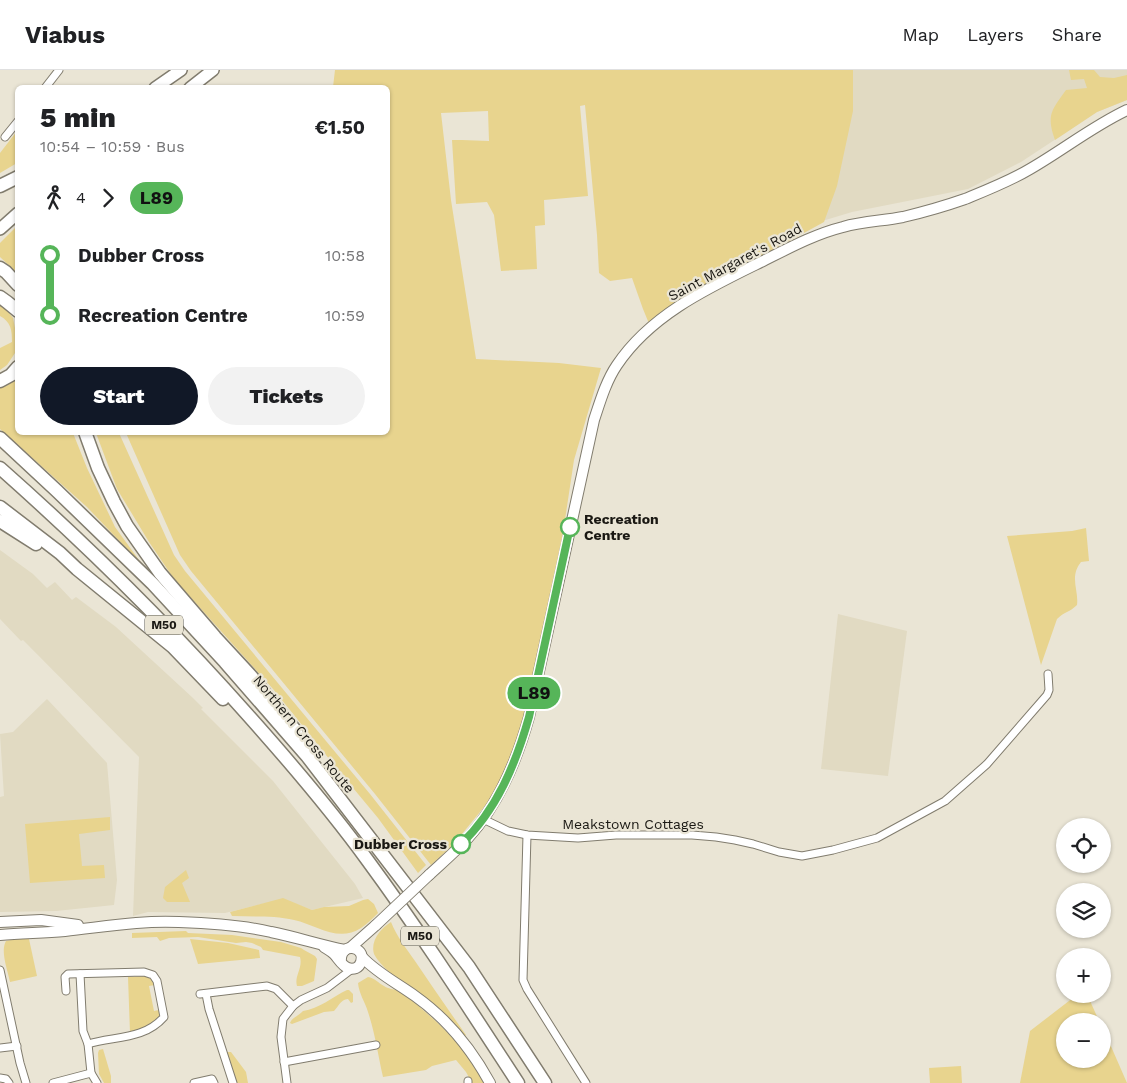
<!DOCTYPE html>
<html lang="en">
<head>
<meta charset="utf-8">
<style>
	:root { --surface:#fff; --page:#f2f2f2; --text:#202124; --muted:#757577; --line:#e0e0e0; --accent:#111827 }
	body { margin:0; font-family:"Work Sans",sans-serif; background:var(--page); color:var(--text); height:100vh; display:flex; flex-direction:column; font-size:19px; white-space:nowrap }
	* { box-sizing:border-box; margin:0 }
	p { font-size:16px; color:var(--muted) }
	.icon { flex:none; width:28px; height:28px; fill:none; stroke:currentColor; stroke-width:2; stroke-linecap:round; stroke-linejoin:round }
	.map { position:relative; flex:1; overflow:hidden }
	.drawer { position:absolute; left:15px; top:15px; width:375px; height:350px; display:flex; flex-direction:column; background:var(--surface); border-radius:8px; box-shadow:0 1px 4px #0004 }
	.drawer>* { flex:none }
	.badge { padding:0 10px; border-radius:16px; font-size:18px; line-height:32px }
	.buttons { position:absolute; left:1056px; top:748px; display:grid; gap:10px }
	.buttons a { display:grid; place-items:center; width:55px; height:55px; border-radius:50%; background:var(--surface); box-shadow:0 1px 4px #0004; font-size:25px }
	.map>.badge { position:absolute; translate:-50% -50%; box-shadow:0 0 0 2px #fff }
	.legs { display:flex; align-items:center; gap:8px; height:55px; padding:0 25px; font-size:16px }
	.legs p { margin-inline-start:auto }
	.headline { display:flex; align-items:center; justify-content:space-between; height:85px; padding:0 25px }
	h1 { font-size:28px; font-weight:800; line-height:38px }
	.action { display:flex; gap:10px; margin-top:auto; padding:10px 25px }
	.action a { flex:1; height:58px; border-radius:30px; background:var(--accent); color:#fff; font-size:20px; font-weight:800; line-height:58px; text-align:center }
	.action a+a { background:var(--page); color:var(--text) }
	ul { padding:0 25px; list-style:none }
	li { display:flex; align-items:center; gap:18px; height:60px; font-size:19px }
	li i { display:grid; place-items:center; width:8px; height:100%; margin:0 6px; background:currentColor }
	li i::after { content:''; width:12px; height:12px; margin:-6px; border:4px solid; border-radius:50%; background:var(--surface) }
	li p { margin-inline-start:auto }
	li:first-child i { background:linear-gradient(#0000 50%,currentColor 0) }
	li:last-child i { background:linear-gradient(currentColor 50%,#0000 0) }
	header { display:flex; align-items:center; gap:30px; box-sizing:border-box; height:70px; padding:0 25px; background:var(--surface); border-bottom:1px solid var(--line) }
	header strong { font-size:24px }
	nav { display:flex; gap:28px; margin-inline-start:auto; font-size:18px }
	.map>svg:first-child { display:block }
	.built { fill:#e1dac2 }
	.green { fill:#e8d48e }
	.lines { fill:none; stroke-linecap:round; stroke-linejoin:round }
	.minor-casing { stroke:#817c6e; stroke-width:9 }
	.secondary-casing { stroke:#817c6e; stroke-width:12 }
	.trunk-casing { stroke:#817c6e; stroke-width:14 }
	.motorway-casing { stroke:#817c6e; stroke-width:15 }
	.minor { stroke:#fff; stroke-width:7 }
	.secondary { stroke:#fff; stroke-width:10 }
	.trunk { stroke:#fff; stroke-width:11 }
	.motorway { stroke:#fff; stroke-width:12 }
	.secondary-bridge-casing { stroke:#817c6e; stroke-width:12; stroke-linecap:butt }
	.secondary-bridge { stroke:#fff; stroke-width:10 }
	.line-1-casing { stroke:#fff; stroke-width:11 }
	.line-1 { stroke:#56b559; stroke-width:8 }
	.stop-1-dot { fill:#fff; stroke:#56b559; stroke-width:2.5 }
	.labels { text-anchor:middle; stroke-width:4.5; stroke-linejoin:round; paint-order:stroke }
	.shield { fill:#eae5d5; stroke:#58564d; stroke-width:1 }
	.shield-label { font-size:12px; font-weight:bold; fill:#1a1813 }
	.street-label { font-size:14px; fill:#1a1813; stroke:#eae5d5 }
	.stop-label { font-size:14px; font-weight:bold; fill:#1a1813; stroke:#eae5d5; text-anchor:start }
</style>
</head>
<body>
<header>
<strong>Viabus</strong>
<nav><a>Map</a><a>Layers</a><a>Share</a></nav>
</header>
<div class="map">
<svg width="1127" height="1013" viewBox="0 0 1127 1013">
	<rect width="100%" height="100%" fill="#eae5d5"/>
	<g class="built">
		<path d="M 847,0 L 1127,0 L 1127,30 L 1097,42 L 1021,92 L 968,119 L 852,142 L 819,152 Z"/>
		<path d="M 0,480 L 33,504 L 47,518 L 55,512 L 72,530 L 76,527 L 116,557 L 193,628 L 203,638 L 201,639 L 273,711 L 355,814 L 363,828 L 312,840 L 283,829 L 225,843 L 148,842 L 133,846 L 139,687 L 23,570 L 21,571 L 0,549 Z"/>
		<path d="M 838,544 L 907,561 L 888,706 L 821,699 Z"/>
		<path d="M 47,629 L 107,693 L 117,810 L 114,835 L 56,841 L 0,842 L 0,727 L 4,726 L 0,664 L 13,662 Z"/>
	</g>
	<g class="green">
		<path d="M 335,0 L 853,0 L 853,41 L 837,116 L 824,152 L 764,185 L 650,256 L 643,239 L 632,208 L 610,211 L 599,203 L 597,165 L 585,35 L 580,36 L 588,126 L 544,130 L 545,155 L 535,156 L 537,199 L 501,201 L 494,145 L 487,132 L 456,134 L 452,70 L 462,70 L 489,71 L 488,41 L 441,43 L 451,130 L 476,289 L 559,293 L 601,298 L 574,390 L 552,536 L 522,656 L 511,692 L 489,731 L 453,775 L 431,795 L 375,724 L 191,501 L 180,485 L 126,363 L 388,362 L 388,18 L 333,17 Z"/>
		<path d="M 1069,0 L 1094,0 L 1100,7 L 1114,8 L 1127,5 L 1127,30 L 1097,42 L 1055,70 C 1046,44 1052,40 1066,20 L 1087,18 L 1084,9 L 1071,10 Z"/>
		<path d="M 17,61 L 17,93 L 0,103 L 0,83 Z"/>
		<path d="M 17,156 L 17,203 L 0,187 L 0,173 Z"/>
		<path d="M 0,234 L 2,234 L 13,248 L 15,258 L 17,280 L 7,295 L 0,300 L 0,278 L 12,272 C 12,260 11,252 0,246 Z"/>
		<path d="M 17,308 L 18,362 L 73,363 L 87,398 L 115,457 L 144,497 L 87,437 L 0,359 L 0,317 L 8,315 Z"/>
		<path d="M 96,363 L 119,363 L 174,485 L 185,501 L 370,724 L 426,795 L 418,803 L 378,748 L 334,695 L 273,619 L 174,509 L 149,472 L 117,419 Z"/>
		<path d="M 1086,458 L 1089,491 L 1081,492 C 1069,507 1079,520 1077,535 C 1070,542 1064,542 1057,549 L 1041,595 L 1007,466 L 1072,461 Z"/>
		<path d="M 110,747 L 110,760 L 79,764 L 82,796 L 104,795 L 105,808 L 30,813 L 25,754 Z"/>
		<path d="M 186,800 L 189,808 L 182,813 L 190,832 L 167,832 L 163,828 L 165,817 Z"/>
		<path d="M 283,828 L 312,840 L 324,837 L 349,836 L 363,830 L 368,829 L 374,834 L 378,843 C 373,848 367,854 361,858 C 338,873 317,855 294,850 C 274,845 253,847 232,846 L 230,842 Z"/>
		<path d="M 391,852 C 397,867 406,878 415,891 C 432,916 449,941 466,965 L 465,966 C 455,955 445,942 433,933 C 426,929 421,923 414,919 C 406,913 395,909 389,902 C 384,897 377,890 374,884 C 370,871 381,858 391,852 Z"/>
		<path d="M 186,861 L 188,863 L 232,865 L 281,872 L 301,878 L 304,880 L 315,886 L 317,889 L 314,911 L 302,916 L 297,916 C 294,906 303,898 300,887 L 263,880 L 261,877 L 252,873 L 246,872 L 236,873 L 198,867 L 169,868 L 160,871 L 157,867 L 132,868 L 132,863 Z"/>
		<path d="M 15,869 L 29,869 L 37,906 L 10,912 C 8,901 0,881 6,871 Z"/>
		<path d="M 190,869 L 228,873 L 259,880 L 260,888 L 198,894 Z"/>
		<path d="M 143,906 C 150,907 152,909 155,915 L 149,916 L 154,941 L 159,940 C 160,943 160,945 159,948 C 155,954 137,962 130,963 L 128,907 Z"/>
		<path d="M 368,907 C 375,908 378,913 384,916 C 388,919 394,919 398,921 C 407,926 416,933 423,940 C 448,961 469,984 484,1013 L 472,1013 L 466,1002 L 456,990 L 432,996 L 426,1000 L 383,1007 C 378,985 375,963 368,942 C 365,932 359,924 358,913 Z"/>
		<path d="M 347,920 L 349,920 L 353,924 L 353,932 L 351,933 L 348,929 C 340,930 339,936 334,941 L 324,942 L 292,954 L 290,953 C 292,947 299,946 303,941 C 319,939 332,927 347,920 Z"/>
		<path d="M 1078,924 L 1087,924 L 1099,951 L 1065,951 L 1065,989 L 1102,989 L 1103,958 L 1127,1013 L 1020,1013 L 1030,961 Z"/>
		<path d="M 103,979 L 111,1006 L 111,1013 L 104,1013 L 99,1004 L 98,983 L 99,980 Z"/>
		<path d="M 227,982 L 231,982 L 246,1002 L 248,1013 L 237,1013 Z"/>
		<path d="M 961,996 L 962,1013 L 930,1013 L 929,998 Z"/>
	</g>
	<g class="lines">
		<g class="minor-casing">
			<g id="minor">
				<path d="M 45,18 L 59,0"/>
				<path d="M 5,67 L 18,51"/>
				<path d="M 483,749 L 508,761 L 527,765 L 578,768 L 616,765 L 692,765 L 716,767 L 735,770 L 753,774 L 779,782 L 802,786 L 833,780 L 877,768 L 945,731 L 987,694 L 1047,625 L 1049,620 L 1048,604"/>
				<path d="M 527,765 L 523,910 L 527,919 L 586,1013"/>
				<path d="M 0,900 L 20,993 L 26,1013"/>
				<path d="M 80,904 L 83,961 L 88,974 L 91,1003 L 97,1013"/>
				<path d="M 66,921 L 65,907 L 68,904 L 144,902 L 153,905 L 157,911 L 164,947 C 144,970 114,966 88,974"/>
				<path d="M 200,924 L 267,916 L 276,919 L 293,936"/>
				<path d="M 206,924 L 209,939 L 233,1013"/>
				<path d="M 0,978 L 17,976"/>
				<path d="M 284,992 L 376,975"/>
				<path d="M 0,1008 L 6,1009 L 9,1013"/>
				<path d="M 468,1011 L 468,1013"/>
				<path d="M 53,1013 L 91,1003"/>
				<path d="M 194,1013 L 212,1009 L 214,1013"/>
				<path d="M 287,1013 L 281,967 L 283,949 L 293,936 L 301,930 L 327,918 L 352,899"/>
			</g>
		</g>
		<g class="secondary-casing">
			<g id="secondary">
				<path d="M 429,805 C 442,793 456,781 468,768 C 499,734 517,690 529,647 L 594,350 C 600,332 606,311 617,295 C 651,244 710,217 763,191 C 789,178 815,164 843,157 C 863,151 883,151 903,147 C 924,142 945,136 965,129 C 987,120 1010,111 1030,99 C 1063,80 1093,56 1127,40"/>
				<path d="M 0,852 L 41,850 L 78,855"/>
				<path d="M 0,865 C 22,863 43,863 65,861 C 103,857 141,850 179,852 C 209,853 241,855 271,862 C 296,867 320,875 345,880"/>
				<path d="M 324,877 C 327,879 331,881 334,884 C 338,888 342,896 348,898 C 351,899 353,899 356,898 C 358,897 360,895 361,892 C 367,876 339,871 341,892"/>
				<path d="M 350,878 L 376,855"/>
				<path d="M 362,887 C 377,903 397,913 415,926 C 446,948 472,980 490,1013"/>
			</g>
		</g>
		<g class="trunk-casing">
			<g id="trunk">
				<path d="M 155,18 L 181,0"/>
				<path d="M 190,18 L 213,0"/>
				<path d="M 0,159 L 18,143"/>
			</g>
		</g>
		<g class="motorway-casing">
			<g id="motorway">
				<path d="M 0,116 L 18,107"/>
				<path d="M 0,198 L 6,202 L 18,215"/>
				<path d="M 0,227 L 7,232 L 18,241"/>
				<path d="M 0,311 L 11,305 L 18,297"/>
				<path d="M 85,362 L 98,398 L 114,432 L 127,456 L 160,503 L 215,567 L 251,606 L 295,660 L 302,675"/>
				<path d="M 0,368 L 57,421 L 152,513 L 225,592 L 307,686 L 469,897 L 545,1013"/>
				<path d="M 0,398 C 87,475 170,557 247,644 C 289,691 331,740 368,791 C 421,863 469,938 518,1013"/>
				<path d="M 0,437 L 60,483 L 77,499 L 173,577 L 223,629"/>
				<path d="M 0,451 L 36,474"/>
			</g>
		</g>
		<use href="#minor" class="minor"/>
		<use href="#secondary" class="secondary"/>
		<use href="#trunk" class="trunk"/>
		<use href="#motorway" class="motorway"/>
		<g class="secondary-bridge-casing">
			<path id="secondary-bridge" d="M 376,855 L 429,805"/>
		</g>
		<use href="#secondary-bridge" class="secondary-bridge"/>
	</g>
	<g class="lines">
		<g class="line-1-casing">
			<path id="line-1" d="M 461,774 C 497,740 516,693 529,647 L 570,457"/>
		</g>
		<use href="#line-1" class="line-1"/>
	</g>
	<g class="stop-1-dot">
		<circle cx="570" cy="457" r="9"/>
		<circle cx="461" cy="774" r="9"/>
	</g>
	<g class="labels">
		<g class="shield">
			<rect x="145" y="545.5" width="38" height="19" rx="4"/>
			<rect x="401" y="856.5" width="38" height="19" rx="4"/>
		</g>
		<g class="shield-label">
			<text x="164" y="559">M50</text>
			<text x="420" y="870">M50</text>
		</g>
		<g class="street-label">
			<text transform="translate(735 192) rotate(-28)" y="5">Saint Margaret's Road</text>
			<text transform="translate(304 664) rotate(50)" y="5">Northern Cross Route</text>
			<text x="633" y="759">Meakstown Cottages</text>
		</g>
		<g class="stop-label">
			<text x="584" y="454">Recreation<tspan x="584" dy="16">Centre</tspan></text>
			<text x="447" y="779" text-anchor="end">Dubber Cross</text>
		</g>
	</g>
</svg>
<div class="buttons">
<a><svg class="icon" aria-label="locate" viewBox="0 0 24 24"><circle cx="12" cy="12" r="6"/><path d="M12 2v4M12 18v4M2 12h4M18 12h4"/></svg></a>
<a><svg class="icon" aria-label="layers" viewBox="0 0 24 24"><path d="M12 4l9 5-9 5-9-5zM3 14l9 5 9-5"/></svg></a>
<a>+</a>
<a>−</a>
</div>
<b class="badge" style="left:534px;top:623px;background:#56b559;color:#111">L89</b>
<section class="drawer">
<div class="headline"><div><h1>5 min</h1><p>10:54 – 10:59 · Bus</p></div><b>€1.50</b></div>
<div class="legs"><svg class="icon" aria-label="walk" viewBox="0 0 24 24"><circle cx="13" cy="4" r="2"/><path d="M13 8l-2 6 4 7M11 14l-3 7M7 12l3-4h3l4 4"/></svg>4<svg class="icon" aria-label="forward" viewBox="0 0 24 24"><path d="M9 5l7 7-7 7"/></svg><b class="badge" style="background:#56b559;color:#111">L89</b></div>
<ul>
<li><i style="color:#56b559"></i><b>Dubber Cross</b><p>10:58</p></li>
<li><i style="color:#56b559"></i><b>Recreation Centre</b><p>10:59</p></li>
</ul>
<div class="action"><a>Start</a><a>Tickets</a></div>
</section>
</div>
</body>
</html>
